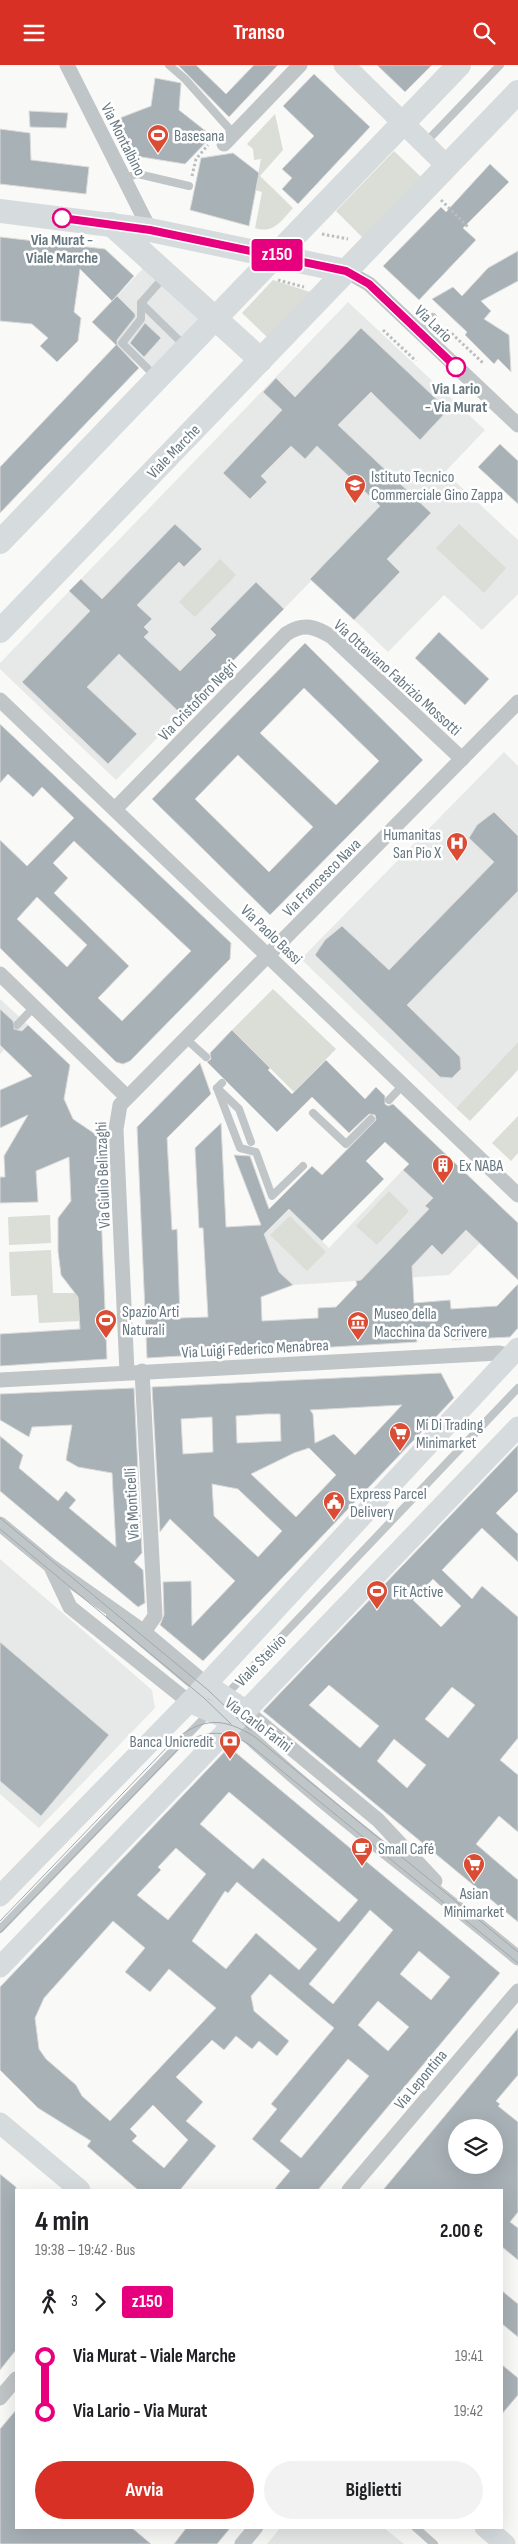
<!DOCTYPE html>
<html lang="it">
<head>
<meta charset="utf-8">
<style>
	:root { --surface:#fff; --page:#f2f2f2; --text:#202124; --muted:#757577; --accent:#d93025 }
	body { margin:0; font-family:"Sofia Sans Condensed",sans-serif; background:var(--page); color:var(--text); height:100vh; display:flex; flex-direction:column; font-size:19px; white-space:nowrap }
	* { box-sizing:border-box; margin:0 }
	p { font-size:16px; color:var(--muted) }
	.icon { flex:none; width:28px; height:28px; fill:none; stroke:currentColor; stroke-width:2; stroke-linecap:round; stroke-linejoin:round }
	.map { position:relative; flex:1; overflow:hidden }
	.side { position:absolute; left:15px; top:2124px; width:488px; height:340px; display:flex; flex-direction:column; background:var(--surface); border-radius:0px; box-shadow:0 5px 20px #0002 }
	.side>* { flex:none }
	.badge { padding:0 10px; border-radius:4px; font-size:18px; line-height:32px }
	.fabs { position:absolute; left:448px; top:2054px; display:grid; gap:10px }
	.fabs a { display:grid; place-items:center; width:55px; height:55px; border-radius:50%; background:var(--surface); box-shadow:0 5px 20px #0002; font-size:25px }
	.map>.badge { position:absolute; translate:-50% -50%; box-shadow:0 0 0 2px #fff }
	.legs { display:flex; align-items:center; gap:8px; height:55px; padding:0 20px; font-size:16px }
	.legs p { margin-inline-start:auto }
	.overview { display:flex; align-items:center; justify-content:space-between; height:85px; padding:0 20px }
	h1 { font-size:28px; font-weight:700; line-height:38px }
	.primary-button { display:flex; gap:10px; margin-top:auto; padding:10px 20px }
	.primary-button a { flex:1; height:58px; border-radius:30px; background:var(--accent); color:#fff; font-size:20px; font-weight:700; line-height:58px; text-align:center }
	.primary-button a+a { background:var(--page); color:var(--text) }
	ul { padding:0 20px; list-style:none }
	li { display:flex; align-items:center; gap:18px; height:55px; font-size:19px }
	li i { display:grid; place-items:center; width:8px; height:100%; margin:0 6px; background:currentColor }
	li i::after { content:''; width:12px; height:12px; margin:-6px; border:4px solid; border-radius:50%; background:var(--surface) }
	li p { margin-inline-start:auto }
	li:first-child i { background:linear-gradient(#0000 50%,currentColor 0) }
	li:last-child i { background:linear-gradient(currentColor 50%,#0000 0) }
	header { display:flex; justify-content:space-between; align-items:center; height:65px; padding:0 20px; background:var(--accent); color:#fff; font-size:22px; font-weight:700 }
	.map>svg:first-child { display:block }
	.built { fill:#e7e9e8 }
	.green { fill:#daded6 }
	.building { fill:#a8b1b6; stroke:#dbdbd9; fill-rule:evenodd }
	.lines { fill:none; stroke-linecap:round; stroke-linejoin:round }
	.path { stroke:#bbbec0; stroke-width:3; stroke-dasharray:2.5 2.5; stroke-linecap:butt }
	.lane { stroke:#c0c5c8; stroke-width:8 }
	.street { stroke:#c0c5c8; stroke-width:15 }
	.secondary { stroke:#d6dbde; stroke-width:21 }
	.primary { stroke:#d6dbde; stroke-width:24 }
	.tram { stroke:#a0a8ad; stroke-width:1 }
	.line-1-casing { stroke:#fff; stroke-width:11 }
	.line-1 { stroke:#e6007e; stroke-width:8 }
	.stop-1-dot { fill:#fff; stroke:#e6007e; stroke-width:2.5 }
	.labels { text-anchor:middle; stroke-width:5; stroke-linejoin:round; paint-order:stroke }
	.poi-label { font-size:16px; fill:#667780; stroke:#fff; text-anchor:start }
	.street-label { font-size:16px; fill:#667780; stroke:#fff }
	.stop-label { font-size:16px; font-weight:bold; fill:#667780; stroke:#fff }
</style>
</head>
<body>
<header><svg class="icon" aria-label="menu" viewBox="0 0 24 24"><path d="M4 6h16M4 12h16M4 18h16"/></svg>Transo<svg class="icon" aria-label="search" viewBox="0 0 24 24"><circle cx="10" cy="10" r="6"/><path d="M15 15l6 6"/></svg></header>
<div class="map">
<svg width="518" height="2479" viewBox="0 0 518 2479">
	<rect width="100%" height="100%" fill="#f9f9f7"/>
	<g class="built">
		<path d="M 149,197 L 213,253 L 154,315 L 93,257 Z"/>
		<path d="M 348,237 L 485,365 L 445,407 L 518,475 L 518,529 L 482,565 L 444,530 L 388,587 L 312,515 L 116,715 L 0,604 L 0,598 Z"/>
		<path d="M 504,687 L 518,701 L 518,977 L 456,1043 L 301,894 Z"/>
		<path d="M 0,934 L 28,960 L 0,989 Z"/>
		<path d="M 431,1075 L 508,1149 L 449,1210 L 293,1220 L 279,1207 L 264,1169 L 289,1144 L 329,1183 Z"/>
		<path d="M 0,1494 L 152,1625 L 155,1643 L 39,1763 L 0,1729 Z"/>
		<path d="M 281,2462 L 384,2463 L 404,2479 L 267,2479 Z"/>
	</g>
	<g class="green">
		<path d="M 275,49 L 283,85 L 260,111 L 293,143 C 281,156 274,169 255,163 L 262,127 L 255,125 L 261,94 L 254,95 L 253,84 L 247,79 Z"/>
		<path d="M 394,86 L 421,112 L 363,173 L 336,146 Z"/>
		<path d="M 273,215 L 310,227 L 267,272 L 242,248 Z"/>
		<path d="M 459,459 L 506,503 L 484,528 L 436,483 Z"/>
		<path d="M 220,494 L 236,510 L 195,552 L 179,537 Z"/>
		<path d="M 273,924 L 336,984 L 294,1027 L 232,965 Z"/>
		<path d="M 518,977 L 518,1005 L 470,1056 L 456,1043 Z"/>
		<path d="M 518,1051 L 518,1088 L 511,1096 L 492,1078 Z"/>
		<path d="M 389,1126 L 409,1146 L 377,1180 L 356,1161 Z"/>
		<path d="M 50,1150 L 51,1178 L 9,1180 L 8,1152 Z"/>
		<path d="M 290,1151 L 326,1187 L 307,1206 L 270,1170 Z"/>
		<path d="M 51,1185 L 53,1228 L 78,1228 L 80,1256 L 39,1258 L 37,1230 L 11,1231 L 9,1187 Z"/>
	</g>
	<g class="building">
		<path d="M 178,0 L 196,0 L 226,29 L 254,0 L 278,0 L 229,52 Z"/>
		<path d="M 377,0 L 432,0 L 405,27 Z"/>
		<path d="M 314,9 L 370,62 L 298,139 L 282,124 L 292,113 L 282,104 L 314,71 L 283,41 Z"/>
		<path d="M 155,13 L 181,18 L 179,45 L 212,71 L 185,99 L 129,90 L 112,56 L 151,41 Z"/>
		<path d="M 29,46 L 68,48 L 66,63 L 30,62 Z"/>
		<path d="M 0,64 L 30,68 L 31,95 L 89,102 L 86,129 L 0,119 Z"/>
		<path d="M 233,88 L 259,108 L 249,161 L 190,145 L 201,93 Z"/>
		<path d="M 490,99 L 509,117 L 463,163 L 476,175 L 419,235 L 383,201 L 441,142 L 446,147 Z"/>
		<path d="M 0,172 L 105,184 L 134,211 L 112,236 L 80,204 L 74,247 L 81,253 L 78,276 L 57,297 L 40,281 L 48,273 L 32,259 L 0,256 Z"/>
		<path d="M 518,186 L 518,216 L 481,236 L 491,246 L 484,254 L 509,270 L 511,307 L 498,294 L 494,299 L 465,270 L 467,267 L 432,234 L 453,222 L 462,231 L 488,203 Z"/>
		<path d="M 117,231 L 135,249 L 135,252 L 117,275 L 117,280 L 139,303 L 0,448 L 0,402 L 116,280 L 92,257 Z"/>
		<path d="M 145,258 L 161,273 L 144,292 L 130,278 Z"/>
		<path d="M 361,263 L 448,345 L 420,375 L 371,327 L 338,360 L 431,448 L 387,494 L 400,507 L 354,555 L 310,514 L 380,441 L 317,381 L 305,394 L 291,381 L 261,411 L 267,417 L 250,434 L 223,408 L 282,345 L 263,327 L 276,313 L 295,332 Z"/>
		<path d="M 500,379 L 518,396 L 518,439 L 478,402 Z"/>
		<path d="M 175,459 L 202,484 L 184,502 L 179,497 L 137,540 L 152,554 L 144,562 L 149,567 L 144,572 L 180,606 L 216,570 L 210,564 L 256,517 L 284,544 L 181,649 L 119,589 L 87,622 L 137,669 L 108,699 L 22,617 L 90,546 L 69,526 L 81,514 L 102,534 Z"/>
		<path d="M 439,567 L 489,614 L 465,640 L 415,593 Z"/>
		<path d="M 305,578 L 423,695 L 270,850 L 152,734 ZM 304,623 L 379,696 L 336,740 L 260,668 ZM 238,690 L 313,762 L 269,807 L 195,734 Z"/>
		<path d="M 0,659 L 231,878 L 230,894 L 130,996 L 123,999 L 116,997 L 0,883 L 0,775 L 27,801 L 74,753 L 42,722 L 33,732 L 8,709 L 0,718 ZM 74,776 L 191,886 L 122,956 L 98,933 L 129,901 L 54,828 L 68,813 L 53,798 ZM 37,832 L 87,880 L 67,902 L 17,854 Z"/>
		<path d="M 494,747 L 518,771 L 518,826 L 407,940 L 460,992 L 461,1004 L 452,1013 L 440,1012 L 315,890 L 325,875 L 342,861 L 389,905 L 494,797 L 469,773 L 477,760 Z"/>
		<path d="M 0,944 L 13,956 L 14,964 L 22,966 L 28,960 L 70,1000 L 64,1034 L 73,1054 L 98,1071 L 107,1294 L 0,1301 L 0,1269 L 80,1264 L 78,1232 L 61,1210 L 58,1186 L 58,1153 L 71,1136 L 69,1092 L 36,1106 L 38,1137 L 0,1138 L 0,1112 L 5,1112 L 4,1091 L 28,1050 L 0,1063 L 0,1025 L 32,1011 L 0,980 Z"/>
		<path d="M 232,965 L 270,1003 L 268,1005 L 292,1029 L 326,995 L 365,1034 L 376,1022 L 385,1031 L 385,1039 L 388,1041 L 393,1039 L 518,1158 L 518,1215 L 466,1165 L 442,1190 L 432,1180 L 412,1201 L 414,1238 L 450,1235 L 451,1244 L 497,1241 L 518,1219 L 518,1263 L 510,1272 L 452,1275 L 452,1267 L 416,1270 L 417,1277 L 147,1293 L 137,1062 L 200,998 L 211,1029 L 167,1073 L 172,1165 L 177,1164 L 180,1253 L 208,1252 L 203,1163 L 199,1163 L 195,1083 L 221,1058 L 226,1162 L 261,1160 L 234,1090 L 250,1091 L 269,1144 L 312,1101 L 322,1110 L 376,1055 L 375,1050 L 369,1049 L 349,1068 L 312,1032 L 277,1067 L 207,997 L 211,994 L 210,988 ZM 385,1077 L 409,1099 L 403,1105 L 433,1133 L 425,1141 L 429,1144 L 361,1215 L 356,1216 L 357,1220 L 336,1242 L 318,1243 L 318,1253 L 262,1256 L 261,1232 L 293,1220 L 279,1207 L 264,1169 L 289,1144 L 322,1176 L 384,1114 L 366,1096 Z"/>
		<path d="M 441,1308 L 454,1333 L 203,1596 L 160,1560 L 164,1550 L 163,1517 L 191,1516 L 192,1561 L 235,1516 L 170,1454 L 160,1467 L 152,1322 ZM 402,1340 L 355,1390 L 334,1369 L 315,1378 L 313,1349 L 310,1345 ZM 266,1349 L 280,1349 L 281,1376 L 237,1378 L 236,1351 ZM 212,1352 L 213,1387 L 183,1389 L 181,1354 ZM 309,1383 L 336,1410 L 296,1452 L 251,1409 L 294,1388 ZM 212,1419 L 238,1424 L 282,1466 L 258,1492 L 214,1451 Z"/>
		<path d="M 134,1323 L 142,1488 L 134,1497 L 143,1505 L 145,1538 L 138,1542 L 0,1426 L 0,1371 L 23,1390 L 19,1403 L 58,1436 L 66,1426 L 76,1435 L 69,1443 L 116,1482 L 112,1408 L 78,1402 L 66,1395 L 72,1360 L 32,1362 L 29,1372 L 0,1355 L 0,1329 Z"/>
		<path d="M 518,1380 L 518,1426 L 496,1448 L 518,1469 L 518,1497 L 482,1463 L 442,1505 L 472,1534 L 482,1521 L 518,1552 L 518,1673 L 500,1695 L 518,1710 L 518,1767 L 499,1751 L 476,1779 L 518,1815 L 518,1857 L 263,1646 ZM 433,1514 L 461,1541 L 441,1562 L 413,1535 ZM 329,1620 L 379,1661 L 360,1683 L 309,1640 ZM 452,1622 L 475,1640 L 448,1673 L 425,1654 ZM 394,1674 L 426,1700 L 407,1723 L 377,1696 Z"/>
		<path d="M 0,1577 L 109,1670 L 41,1751 L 0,1716 Z"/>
		<path d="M 229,1682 L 500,1908 L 318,2125 L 274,2125 L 290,2106 L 252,2074 L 277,2044 L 271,2039 L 334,1963 L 270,1909 L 251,1931 L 254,1946 L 289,1976 L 277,1991 L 259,1976 L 252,1984 L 236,1971 L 224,1985 L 212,1975 L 176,2012 L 203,2037 L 186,2056 L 216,2081 L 180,2125 L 138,2125 L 87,2081 L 91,2076 L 38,2043 L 0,2005 L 0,1922 ZM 229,1727 L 358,1835 L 339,1857 L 263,1793 L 253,1804 L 200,1759 ZM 176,1783 L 206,1809 L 168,1855 L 137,1830 L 161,1805 L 158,1802 ZM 237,1817 L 317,1884 L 299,1905 L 256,1868 L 226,1904 L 192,1876 L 225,1826 L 228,1828 ZM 370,1845 L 393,1865 L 333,1939 L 309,1919 ZM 113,1856 L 145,1883 L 125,1907 L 150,1927 L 169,1904 L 216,1943 L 110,2056 L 82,2031 L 76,2020 L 46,1994 L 39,1984 L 35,1953 L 44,1933 ZM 419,1886 L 450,1912 L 431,1935 L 400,1909 ZM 378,1936 L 409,1962 L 388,1986 L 358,1960 ZM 348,1994 L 369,2011 L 301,2093 L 280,2076 ZM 153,2040 L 188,2075 L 164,2103 L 132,2076 L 137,2071 L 130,2064 Z"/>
		<path d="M 518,1963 L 518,2010 L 496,2036 L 500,2039 L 498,2041 L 518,2057 L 518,2147 L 510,2157 L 518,2163 L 518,2195 L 501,2181 L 501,2125 L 383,2125 ZM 456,2062 L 494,2062 L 494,2100 L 456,2100 Z"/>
		<path d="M 0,2109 L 16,2122 L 16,2285 L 0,2305 Z"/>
		<path d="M 501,2225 L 518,2239 L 518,2272 L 501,2258 Z"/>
		<path d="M 501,2299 L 518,2313 L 518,2330 L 501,2350 Z"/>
		<path d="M 16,2345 L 16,2462 L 131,2462 L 151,2479 L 0,2479 L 0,2364 Z"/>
		<path d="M 187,2462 L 231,2462 L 217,2479 L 174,2479 Z"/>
	</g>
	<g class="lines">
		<g class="path">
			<path d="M 192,111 L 196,94 L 208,80"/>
			<path d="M 441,135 L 469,163"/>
			<path d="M 322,169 L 348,174"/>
			<path d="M 278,215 L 304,222"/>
			<path d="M 383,265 L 416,296"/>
			<path d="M 448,265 L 484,299"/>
		</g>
		<g class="lane">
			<path d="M 169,0 L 185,14 L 234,69"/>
			<path d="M 426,77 L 500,0"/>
			<path d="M 124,113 L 138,109 L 189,121"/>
			<path d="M 141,238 L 186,282"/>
			<path d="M 419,268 L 433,252"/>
			<path d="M 156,312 L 122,278 L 141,254 L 141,238 L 164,212"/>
			<path d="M 17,960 L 34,942"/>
			<path d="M 185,973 L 206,992"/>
			<path d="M 222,1018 L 217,1023 L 239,1044 L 251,1077"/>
			<path d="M 217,1023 L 240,1083 L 256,1087 L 272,1131 L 303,1101"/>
			<path d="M 389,1035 L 403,1020"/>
			<path d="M 313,1048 L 346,1079 L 371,1054"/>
			<path d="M 110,1551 L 216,1640"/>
			<path d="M 225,1631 L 518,1323"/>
			<path d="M 0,1864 L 209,1648"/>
			<path d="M 415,2462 L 434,2479"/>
		</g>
		<g class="street">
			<path d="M 67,0 L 150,165"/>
			<path d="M 224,79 L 300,0"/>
			<path d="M 346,206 L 369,219 L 518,360"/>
			<path d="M 0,635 L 518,1130"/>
			<path d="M 116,743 L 286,569 C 304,557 316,562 332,572 L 462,694"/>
			<path d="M 0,909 L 127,1032"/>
			<path d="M 142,1306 L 155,1551 L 144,1567"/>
			<path d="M 127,1307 L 116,1064 L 120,1040 L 518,637"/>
			<path d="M 0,1315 L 499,1288 L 511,1291"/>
			<path d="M 0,1459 L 52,1502 L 144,1567 L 206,1619"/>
			<path d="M 52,1504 L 70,1542 L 189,1637"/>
			<path d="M 245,1645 L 378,1755 L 435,1816"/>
			<path d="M 234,1657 C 322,1742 424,1814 518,1893"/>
			<path d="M 349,2125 L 518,1926"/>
			<path d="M 0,2333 L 16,2314"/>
			<path d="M 242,2479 L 256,2462"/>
		</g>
		<g class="secondary">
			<path d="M 344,0 L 447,101"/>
			<path d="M 206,1619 L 245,1645"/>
			<path d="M 189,1637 L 234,1657"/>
			<path d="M 0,1831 L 199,1627 L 518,1283"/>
			<path d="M 0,1902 L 518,1362"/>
			<path d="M 0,2058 L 80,2125"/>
			<path d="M 485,2462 L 505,2479"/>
		</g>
		<g class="primary">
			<path d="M 0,146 L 150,165 L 346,206"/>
			<path d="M 111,159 L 261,295"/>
			<path d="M 0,477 L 459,0"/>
			<path d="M 0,566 L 518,27"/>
		</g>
		<g class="tram">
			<path d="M 0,1453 L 208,1625 L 250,1665"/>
			<path d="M 0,1464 L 204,1633 L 231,1659"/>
			<path d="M 0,1856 L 173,1676 C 203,1652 223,1652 255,1672 L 518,1887"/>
			<path d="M 0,1868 L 183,1679 C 206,1664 227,1665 250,1680 L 518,1898"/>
		</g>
	</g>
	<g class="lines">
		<g class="line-1-casing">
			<path id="line-1" d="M 62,153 L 150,165 L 346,206 L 369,219 L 456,302"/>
		</g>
		<use href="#line-1" class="line-1"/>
	</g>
	<defs>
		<g id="stadium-pin" transform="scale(1.125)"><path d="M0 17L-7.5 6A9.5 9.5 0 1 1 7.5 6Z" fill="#db4c35" stroke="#fff"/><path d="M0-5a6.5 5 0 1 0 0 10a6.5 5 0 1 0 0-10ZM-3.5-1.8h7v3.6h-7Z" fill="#fff"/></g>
		<g id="school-pin" transform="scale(1.125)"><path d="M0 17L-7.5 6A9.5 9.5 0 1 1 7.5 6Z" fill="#db4c35" stroke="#fff"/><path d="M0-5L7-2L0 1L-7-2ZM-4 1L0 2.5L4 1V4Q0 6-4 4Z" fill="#fff"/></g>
		<g id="hospital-pin" transform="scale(1.125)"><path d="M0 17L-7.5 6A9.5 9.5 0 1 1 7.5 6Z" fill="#db4c35" stroke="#fff"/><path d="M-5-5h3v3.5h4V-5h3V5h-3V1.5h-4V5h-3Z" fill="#fff"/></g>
		<g id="building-pin" transform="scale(1.125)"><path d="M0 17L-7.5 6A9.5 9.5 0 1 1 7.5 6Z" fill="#db4c35" stroke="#fff"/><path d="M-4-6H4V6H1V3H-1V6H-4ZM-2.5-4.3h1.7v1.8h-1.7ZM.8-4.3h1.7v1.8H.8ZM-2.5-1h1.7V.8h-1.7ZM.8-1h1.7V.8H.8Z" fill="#fff"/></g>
		<g id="museum-pin" transform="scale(1.125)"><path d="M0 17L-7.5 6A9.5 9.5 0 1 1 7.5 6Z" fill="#db4c35" stroke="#fff"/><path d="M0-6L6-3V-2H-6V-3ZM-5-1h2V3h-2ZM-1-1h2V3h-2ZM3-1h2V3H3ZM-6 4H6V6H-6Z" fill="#fff"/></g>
		<g id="supermarket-pin" transform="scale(1.125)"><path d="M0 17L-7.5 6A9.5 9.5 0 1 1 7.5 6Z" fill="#db4c35" stroke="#fff"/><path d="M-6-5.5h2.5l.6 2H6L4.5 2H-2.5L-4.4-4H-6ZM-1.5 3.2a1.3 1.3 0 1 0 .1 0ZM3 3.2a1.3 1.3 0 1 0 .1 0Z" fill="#fff"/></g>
		<g id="civic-pin" transform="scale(1.125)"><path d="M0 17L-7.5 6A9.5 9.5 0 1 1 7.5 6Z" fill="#db4c35" stroke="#fff"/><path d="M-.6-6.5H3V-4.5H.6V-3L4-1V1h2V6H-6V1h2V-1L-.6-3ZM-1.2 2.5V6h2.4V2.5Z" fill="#fff"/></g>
		<g id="bank-pin" transform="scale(1.125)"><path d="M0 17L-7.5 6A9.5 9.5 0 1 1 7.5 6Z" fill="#db4c35" stroke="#fff"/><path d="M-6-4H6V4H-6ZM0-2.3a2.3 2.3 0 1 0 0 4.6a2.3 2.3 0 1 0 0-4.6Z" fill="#fff"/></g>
		<g id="cafe-pin" transform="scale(1.125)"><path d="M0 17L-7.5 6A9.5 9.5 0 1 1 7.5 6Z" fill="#db4c35" stroke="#fff"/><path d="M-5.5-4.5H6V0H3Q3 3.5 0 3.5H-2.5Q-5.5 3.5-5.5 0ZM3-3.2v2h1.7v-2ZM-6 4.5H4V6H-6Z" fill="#fff"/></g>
	</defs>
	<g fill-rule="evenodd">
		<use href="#stadium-pin" x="158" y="70"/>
		<use href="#school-pin" x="355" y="420"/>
		<use href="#hospital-pin" x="457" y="778"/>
		<use href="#building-pin" x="443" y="1100"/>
		<use href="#stadium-pin" x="106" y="1255"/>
		<use href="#museum-pin" x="358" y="1257"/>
		<use href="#supermarket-pin" x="400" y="1368"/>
		<use href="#civic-pin" x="334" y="1437"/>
		<use href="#stadium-pin" x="377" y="1526"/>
		<use href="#bank-pin" x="230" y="1676"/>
		<use href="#cafe-pin" x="362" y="1783"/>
		<use href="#supermarket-pin" x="474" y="1799"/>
	</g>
	<g class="stop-1-dot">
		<circle cx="62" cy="153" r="9"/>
		<circle cx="456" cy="302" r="9"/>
	</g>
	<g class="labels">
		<g class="poi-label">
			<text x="174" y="76">Basesana</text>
			<text x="371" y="417">Istituto Tecnico<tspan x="371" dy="18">Commerciale Gino Zappa</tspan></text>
			<text x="441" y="775" text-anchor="end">Humanitas<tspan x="441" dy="18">San Pio X</tspan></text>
			<text x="459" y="1106">Ex NABA</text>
			<text x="122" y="1252">Spazio Arti<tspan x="122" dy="18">Naturali</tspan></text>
			<text x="374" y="1254">Museo della<tspan x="374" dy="18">Macchina da Scrivere</tspan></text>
			<text x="416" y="1365">Mi Di Trading<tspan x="416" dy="18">Minimarket</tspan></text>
			<text x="350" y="1434">Express Parcel<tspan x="350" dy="18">Delivery</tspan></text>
			<text x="393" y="1532">Fit Active</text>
			<text x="214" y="1682" text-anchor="end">Banca Unicredit</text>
			<text x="378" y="1789">Small Café</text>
			<text x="474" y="1834" text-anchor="middle">Asian<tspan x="474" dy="18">Minimarket</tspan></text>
		</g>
		<g class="street-label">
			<text transform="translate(124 74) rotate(63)" y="6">Via Montalbino</text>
			<text transform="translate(434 258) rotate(44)" y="6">Via Lario</text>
			<text transform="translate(173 386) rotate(-46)" y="6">Viale Marche</text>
			<text transform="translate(398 612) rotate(42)" y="6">Via Ottaviano Fabrizio Mossotti</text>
			<text transform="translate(197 635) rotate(-46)" y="6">Via Cristoforo Negri</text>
			<text transform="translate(321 812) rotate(-45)" y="6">Via Francesco Nava</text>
			<text transform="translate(272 869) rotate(44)" y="6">Via Paolo Bassi</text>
			<text transform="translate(102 1110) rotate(-92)" y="6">Via Giulio Belinzaghi</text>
			<text transform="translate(255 1283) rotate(-3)" y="6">Via Luigi Federico Menabrea</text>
			<text transform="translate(131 1439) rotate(-93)" y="6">Via Monticelli</text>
			<text transform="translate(260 1595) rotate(-46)" y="6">Viale Stelvio</text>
			<text transform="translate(259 1659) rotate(37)" y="6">Via Carlo Farini</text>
			<text transform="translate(420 2014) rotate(-50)" y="6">Via Lepontina</text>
		</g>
		<g class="stop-label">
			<text x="62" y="180">Via Murat -<tspan x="62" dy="18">Viale Marche</tspan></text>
			<text x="456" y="329">Via Lario<tspan x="456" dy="18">- Via Murat</tspan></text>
		</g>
	</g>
</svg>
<div class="fabs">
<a><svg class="icon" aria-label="layers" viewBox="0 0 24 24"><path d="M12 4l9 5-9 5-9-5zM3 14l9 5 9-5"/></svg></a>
</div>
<b class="badge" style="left:277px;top:190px;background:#e6007e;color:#fff">z150</b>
<section class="side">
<div class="overview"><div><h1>4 min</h1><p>19:38 – 19:42 · Bus</p></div><b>2.00 €</b></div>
<div class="legs"><svg class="icon" aria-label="walk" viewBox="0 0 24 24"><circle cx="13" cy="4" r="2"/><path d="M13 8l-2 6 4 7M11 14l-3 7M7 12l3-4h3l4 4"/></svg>3<svg class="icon" aria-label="forward" viewBox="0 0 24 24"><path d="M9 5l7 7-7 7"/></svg><b class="badge" style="background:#e6007e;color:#fff">z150</b></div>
<ul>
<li><i style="color:#e6007e"></i><b>Via Murat - Viale Marche</b><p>19:41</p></li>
<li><i style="color:#e6007e"></i><b>Via Lario - Via Murat</b><p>19:42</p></li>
</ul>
<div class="primary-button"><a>Avvia</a><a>Biglietti</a></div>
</section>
</div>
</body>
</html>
